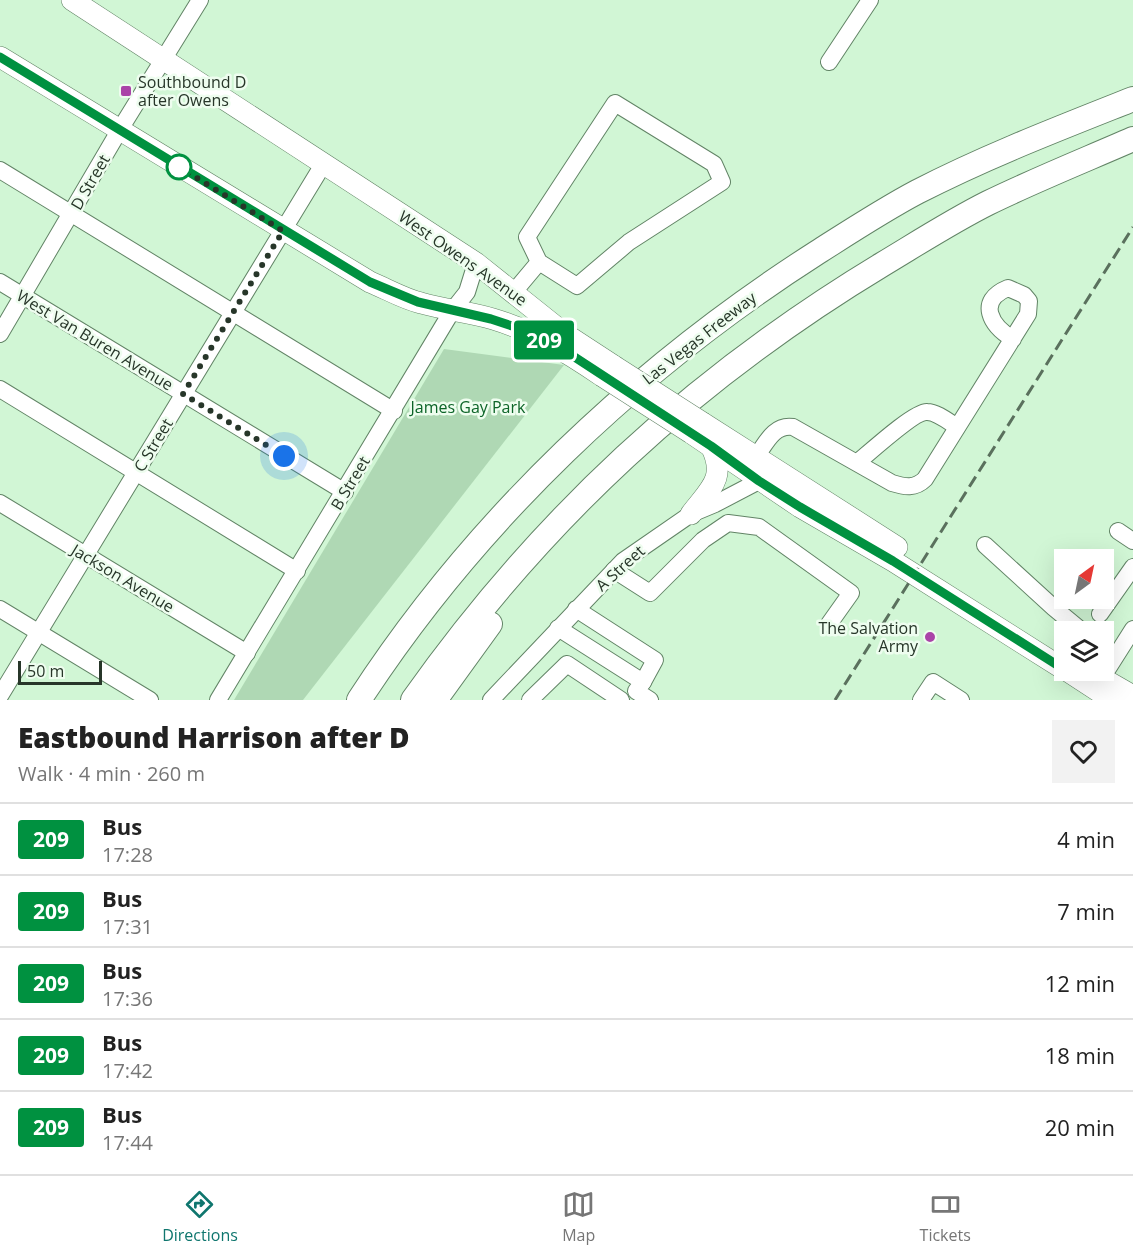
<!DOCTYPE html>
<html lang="en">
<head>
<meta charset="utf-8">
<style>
	:root { --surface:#fff; --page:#f2f2f2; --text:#222; --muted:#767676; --line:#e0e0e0; --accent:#0f766e }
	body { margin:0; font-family:"Open Sans",sans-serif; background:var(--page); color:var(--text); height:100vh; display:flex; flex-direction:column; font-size:22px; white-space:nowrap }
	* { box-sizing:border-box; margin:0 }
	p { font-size:20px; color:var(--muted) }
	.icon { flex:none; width:33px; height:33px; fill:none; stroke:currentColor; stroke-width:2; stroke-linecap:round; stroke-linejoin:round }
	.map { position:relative; height:700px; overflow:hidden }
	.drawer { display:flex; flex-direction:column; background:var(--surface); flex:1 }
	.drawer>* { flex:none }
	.badge { padding:0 12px; border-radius:4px; font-size:21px; line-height:39px }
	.needle { width:39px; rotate:33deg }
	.tools { position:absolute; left:1054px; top:549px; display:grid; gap:12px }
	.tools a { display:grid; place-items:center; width:60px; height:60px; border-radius:0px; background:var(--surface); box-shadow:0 6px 24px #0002; font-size:30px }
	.scale { position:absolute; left:18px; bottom:15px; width:84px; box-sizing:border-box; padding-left:6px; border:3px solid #273629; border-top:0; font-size:16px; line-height:21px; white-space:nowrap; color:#273629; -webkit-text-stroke:4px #eefdef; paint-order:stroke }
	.you { position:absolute; width:30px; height:30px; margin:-15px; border:4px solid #fff; border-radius:50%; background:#1a73e8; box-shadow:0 0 0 9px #1a73e833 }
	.map>.badge { position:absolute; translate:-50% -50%; box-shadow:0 0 0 3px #fff }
	.round { display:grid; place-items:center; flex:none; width:63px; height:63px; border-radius:0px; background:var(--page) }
	.summary { display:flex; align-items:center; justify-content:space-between; height:102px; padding:0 18px }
	h1 { font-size:28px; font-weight:800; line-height:45px }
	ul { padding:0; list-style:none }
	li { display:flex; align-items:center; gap:18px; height:72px; padding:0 18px; border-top:2px solid var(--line) }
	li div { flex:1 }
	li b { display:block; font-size:22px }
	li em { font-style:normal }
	li .badge { min-width:66px; font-weight:700; text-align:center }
	.menu { display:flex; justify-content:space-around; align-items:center; height:84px; border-top:2px solid var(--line); background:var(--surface); font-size:16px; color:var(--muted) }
	.menu a { display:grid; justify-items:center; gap:3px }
	.menu .on { color:var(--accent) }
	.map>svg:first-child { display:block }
	.green { fill:#afd8b4 }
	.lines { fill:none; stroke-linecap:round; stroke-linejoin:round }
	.minor-casing { stroke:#628466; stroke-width:18 }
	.major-casing { stroke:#628466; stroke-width:22 }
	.highway-casing { stroke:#628466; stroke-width:26 }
	.minor { stroke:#fff; stroke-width:16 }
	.major { stroke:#fff; stroke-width:21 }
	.highway { stroke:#fff; stroke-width:24 }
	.rail { stroke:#5a705d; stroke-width:3; stroke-dasharray:12 6; stroke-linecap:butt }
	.major-bridge-casing { stroke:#628466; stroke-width:22; stroke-linecap:butt }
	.major-bridge { stroke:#fff; stroke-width:21 }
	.line-casing { stroke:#fff; stroke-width:14 }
	.line { stroke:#009140; stroke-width:9 }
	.walk { stroke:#273629; stroke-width:6; stroke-dasharray:0 10.8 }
	.poi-dot { fill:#aa44a8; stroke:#eefdef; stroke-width:2 }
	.stop-dot { fill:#fff; stroke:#009140; stroke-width:3 }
	.labels { text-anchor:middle; stroke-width:5; stroke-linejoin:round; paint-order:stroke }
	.poi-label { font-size:16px; fill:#273629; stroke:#eefdef; text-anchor:start }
	.street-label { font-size:16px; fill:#273629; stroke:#eefdef }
	.park-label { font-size:16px; fill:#0c6428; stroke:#eefdef }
</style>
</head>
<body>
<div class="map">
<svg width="1133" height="700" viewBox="0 0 1133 700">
	<rect width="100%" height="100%" fill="#d1f6d5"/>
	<path class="green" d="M 444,349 L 564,365 L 303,700 L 234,700 Z"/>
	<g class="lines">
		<g class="minor-casing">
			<g id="minor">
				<path d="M 829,62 L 870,0"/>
				<path d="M 0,170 L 394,411"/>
				<path d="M 0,282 L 345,492"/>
				<path d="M 513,293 L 539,262 L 577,286 L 629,242 L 722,182 L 714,164 L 615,103 L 527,237 L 539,262"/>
				<path d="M 0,334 L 119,131 L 200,0"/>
				<path d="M 0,389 L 297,571"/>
				<path d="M 756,457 C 766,443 774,424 793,427 L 892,483 C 905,487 915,489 925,479 L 1028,314 L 1029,301 L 1024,295 L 1008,288 C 976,301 991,326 1013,339"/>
				<path d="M 858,462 C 870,452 915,411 927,412 C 937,412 949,422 957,427"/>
				<path d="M 0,503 L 247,653"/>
				<path d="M 1118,531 L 1133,541"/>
				<path d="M 985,545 L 1054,608 L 1083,632"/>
				<path d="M 614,570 L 650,593 L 703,540 L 728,523 L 759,527 L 851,593 L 829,624"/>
				<path d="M 0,609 L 150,700"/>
				<path d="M 1100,614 L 1133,567"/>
				<path d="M 558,628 L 643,682 L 655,660 L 576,609"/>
				<path d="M 1102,678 L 1133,629"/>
				<path d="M 643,682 L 636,691 L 650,700"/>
				<path d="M 0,696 L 324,163"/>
				<path d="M 218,700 L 452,311 L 467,292 L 476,263"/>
				<path d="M 491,700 L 623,561 L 691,514 L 715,504 L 759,481 L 766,472"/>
				<path d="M 530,700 L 567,664 L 621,700"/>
				<path d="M 921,700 L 933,682 L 961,700"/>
			</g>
		</g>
		<g class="major-casing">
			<g id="major">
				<path d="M 72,0 L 476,263 L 565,334 L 614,366"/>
				<path d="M 0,57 L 370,282 C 387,289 404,299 421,303 C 445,310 470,312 493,319 C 533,331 568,353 602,376"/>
				<path d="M 703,423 L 897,547"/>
				<path d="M 691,433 L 800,507 L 893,561 L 1065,670"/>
				<path d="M 691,514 C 710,489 727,478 711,446"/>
				<path d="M 1066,670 L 1112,700"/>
				<path d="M 1100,677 L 1133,696"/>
			</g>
		</g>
		<g class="highway-casing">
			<g id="highway">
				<path d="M 359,700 C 476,520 638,367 818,252 C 851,231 883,210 917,192 C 987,156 1060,128 1133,99"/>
				<path d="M 413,700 C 541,519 694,378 883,264 C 918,243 952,221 988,203 C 1035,180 1085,160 1133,139"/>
				<path d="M 435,700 L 490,624"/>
			</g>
		</g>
		<use href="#minor" class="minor"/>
		<use href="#major" class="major"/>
		<use href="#highway" class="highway"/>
		<path class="rail" d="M 835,700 L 1133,227"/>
		<g class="major-bridge-casing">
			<g id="major-bridge">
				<path d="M 614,366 L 703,423"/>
				<path d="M 602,376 L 691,433"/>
			</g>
		</g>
		<use href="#major-bridge" class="major-bridge"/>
	</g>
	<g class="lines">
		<g class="line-casing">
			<path id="line" d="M 0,57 L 370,282 L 418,302 L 491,319 L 512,326 L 537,337 L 573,356 L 711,446 L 759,481 L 800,507 L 893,561 L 1065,670"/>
		</g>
		<use href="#line" class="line"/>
		<path class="walk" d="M 179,167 L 283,231 L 183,394 L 284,456"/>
	</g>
	<g class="poi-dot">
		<rect x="120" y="85" width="12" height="12" rx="3"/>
		<circle cx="930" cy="637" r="6"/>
	</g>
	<circle class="stop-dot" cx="179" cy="167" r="12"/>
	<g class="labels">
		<g class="poi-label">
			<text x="138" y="88">Southbound D<tspan x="138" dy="18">after Owens</tspan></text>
			<text x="918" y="634" text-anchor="end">The Salvation<tspan x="918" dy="18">Army</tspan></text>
		</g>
		<g class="street-label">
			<text transform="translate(90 182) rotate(-60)" y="6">D Street</text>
			<text transform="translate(463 258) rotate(35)" y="6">West Owens Avenue</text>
			<text transform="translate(699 338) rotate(-38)" y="6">Las Vegas Freeway</text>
			<text transform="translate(95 340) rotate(31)" y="6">West Van Buren Avenue</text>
			<text transform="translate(153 445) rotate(-59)" y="6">C Street</text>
			<text transform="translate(350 483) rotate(-59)" y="6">B Street</text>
			<text transform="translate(620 568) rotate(-42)" y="6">A Street</text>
			<text transform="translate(123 578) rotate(31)" y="6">Jackson Avenue</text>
		</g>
		<g class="park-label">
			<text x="468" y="413">James Gay Park</text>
		</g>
	</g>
</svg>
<div class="tools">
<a><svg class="needle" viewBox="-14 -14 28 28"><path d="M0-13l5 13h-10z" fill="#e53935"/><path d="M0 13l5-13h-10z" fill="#767676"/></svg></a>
<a><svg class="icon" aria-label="layers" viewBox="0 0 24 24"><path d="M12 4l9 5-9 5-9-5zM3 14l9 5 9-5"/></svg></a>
</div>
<div class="scale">50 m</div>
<div class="you" style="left:284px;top:456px"></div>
<b class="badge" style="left:544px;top:340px;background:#009140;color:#fff">209</b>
</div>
<section class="drawer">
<div class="summary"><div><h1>Eastbound Harrison after D</h1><p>Walk · 4 min · 260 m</p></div><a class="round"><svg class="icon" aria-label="heart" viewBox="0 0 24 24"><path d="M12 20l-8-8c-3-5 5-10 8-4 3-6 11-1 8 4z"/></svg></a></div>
<ul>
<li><span class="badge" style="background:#009140;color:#fff">209</span><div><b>Bus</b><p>17:28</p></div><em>4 min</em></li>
<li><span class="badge" style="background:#009140;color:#fff">209</span><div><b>Bus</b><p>17:31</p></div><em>7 min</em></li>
<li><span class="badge" style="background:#009140;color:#fff">209</span><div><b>Bus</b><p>17:36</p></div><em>12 min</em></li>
<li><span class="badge" style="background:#009140;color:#fff">209</span><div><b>Bus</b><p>17:42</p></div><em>18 min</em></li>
<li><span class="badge" style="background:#009140;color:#fff">209</span><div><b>Bus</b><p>17:44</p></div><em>20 min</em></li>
</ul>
</section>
<nav class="menu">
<a class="on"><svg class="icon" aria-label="directions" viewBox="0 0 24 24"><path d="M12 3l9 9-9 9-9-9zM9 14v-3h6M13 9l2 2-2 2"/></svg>Directions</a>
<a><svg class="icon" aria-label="map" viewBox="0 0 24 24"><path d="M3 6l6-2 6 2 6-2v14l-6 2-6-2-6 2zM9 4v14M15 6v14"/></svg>Map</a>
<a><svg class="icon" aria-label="tickets" viewBox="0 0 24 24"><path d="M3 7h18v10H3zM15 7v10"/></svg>Tickets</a>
</nav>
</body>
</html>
